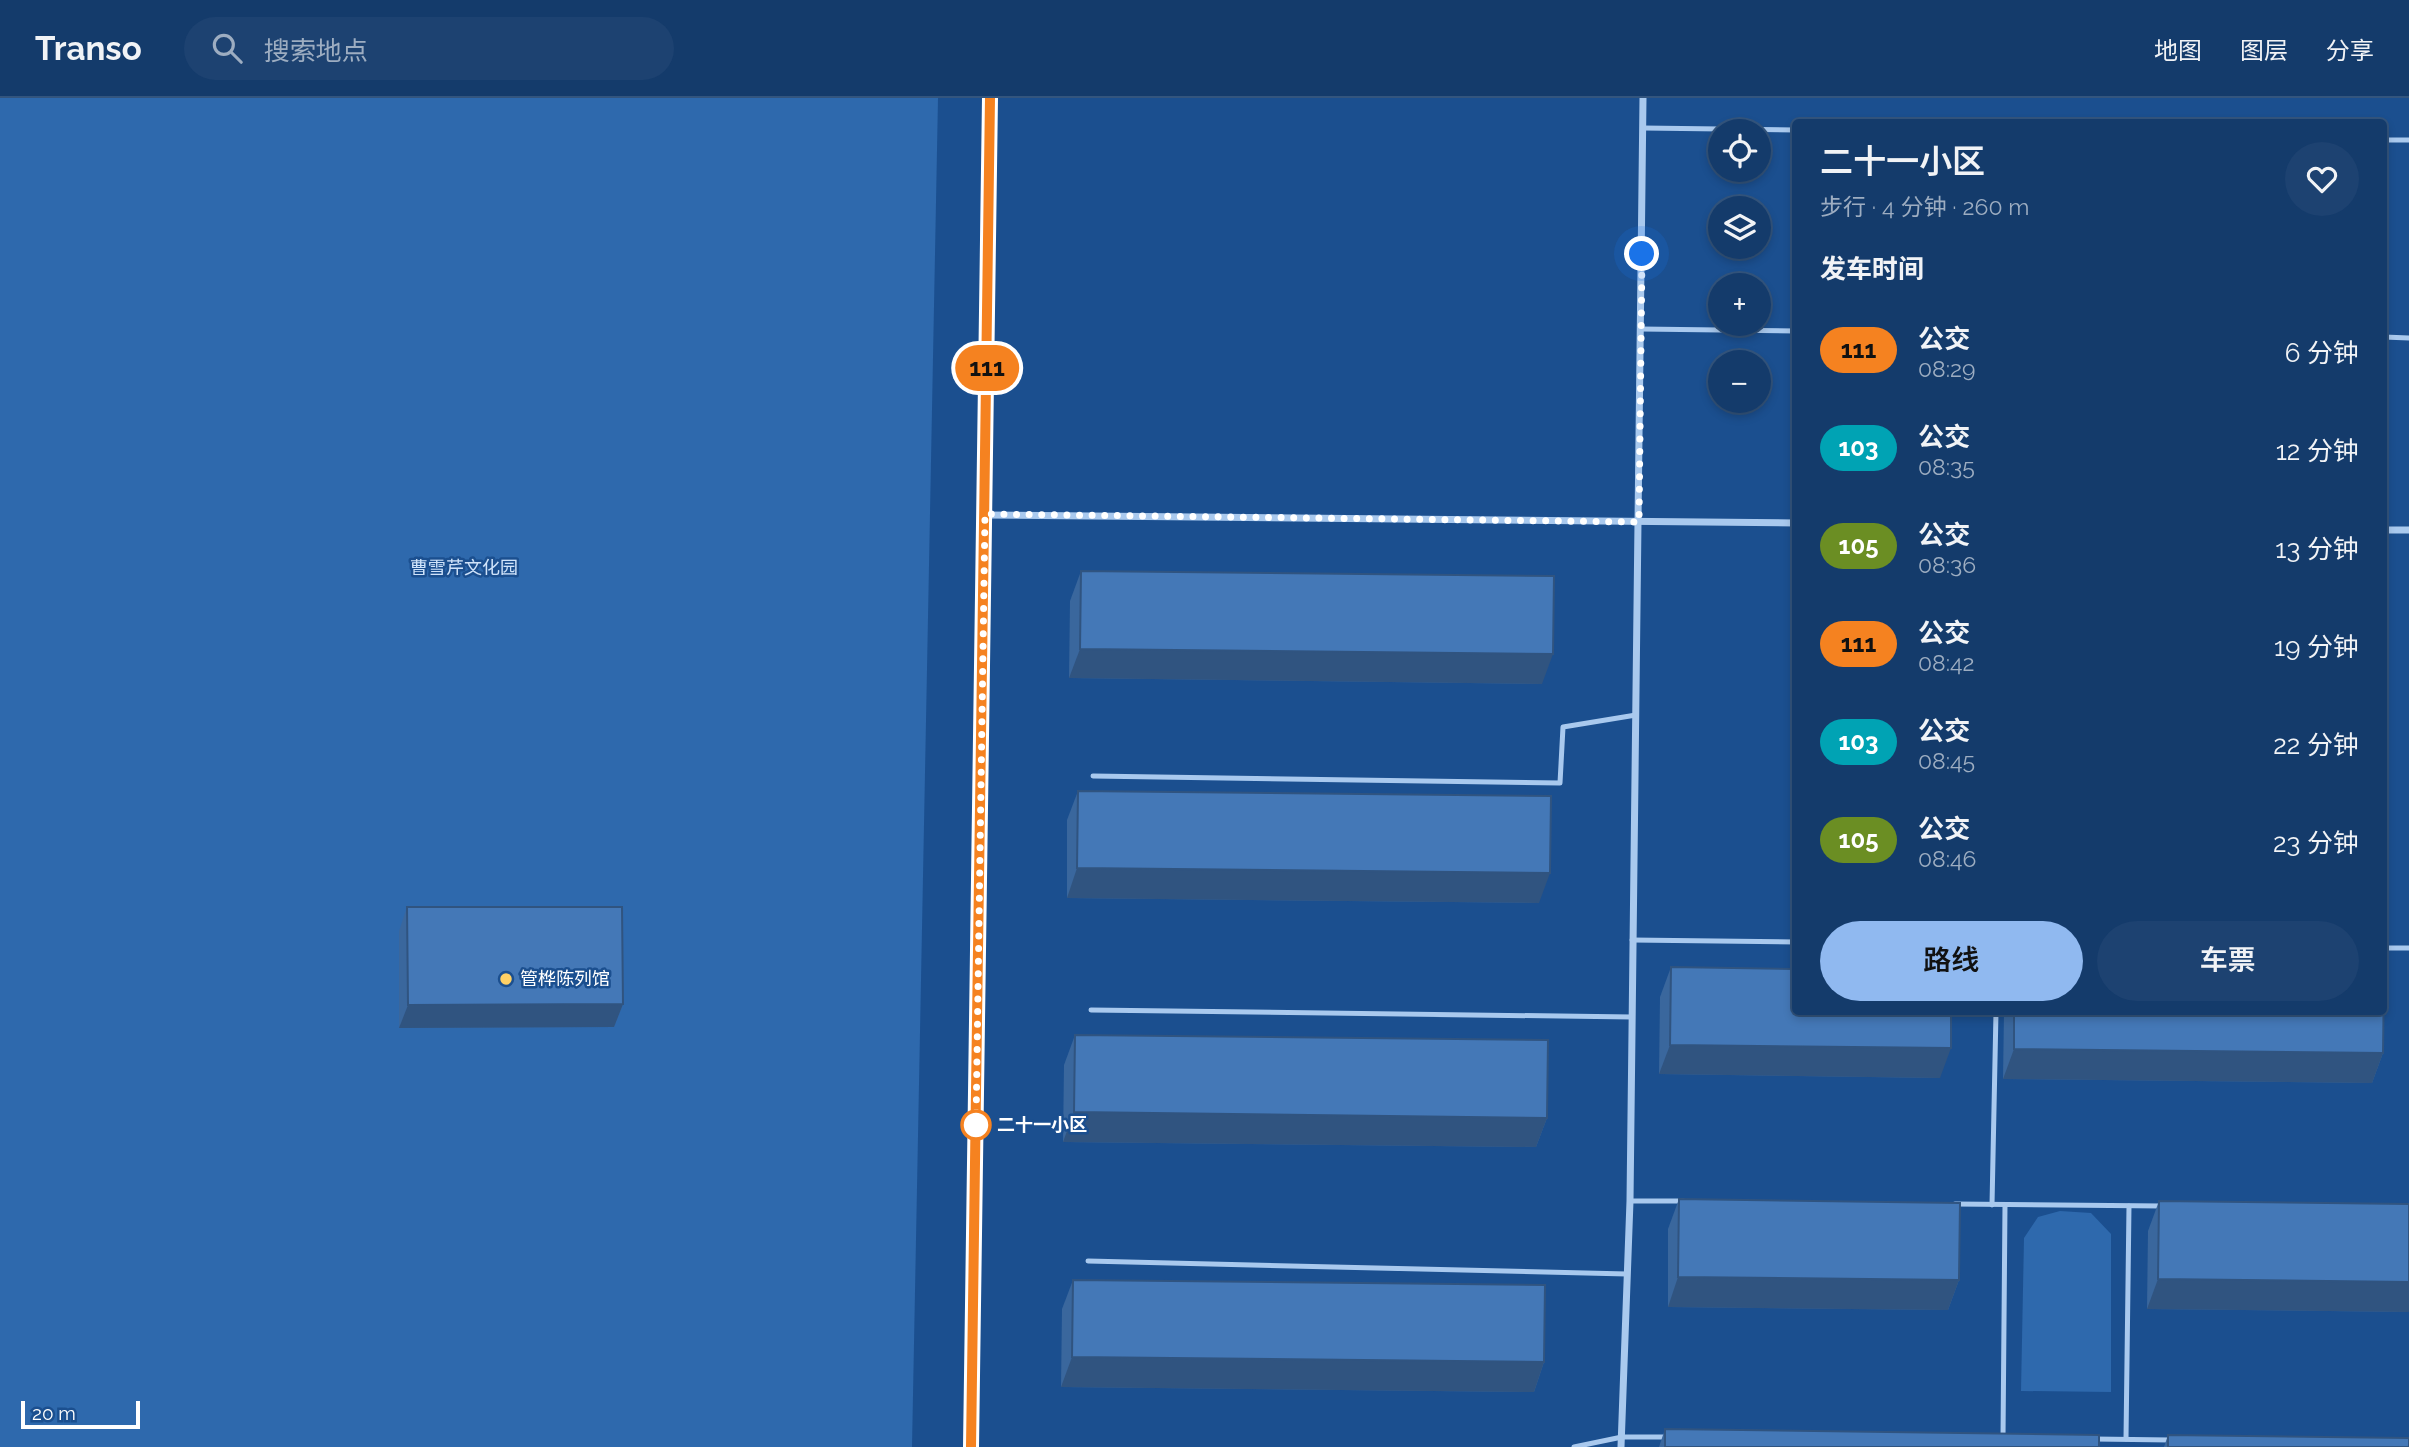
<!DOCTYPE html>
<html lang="zh">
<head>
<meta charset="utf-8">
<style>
	:root { --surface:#143b6b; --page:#1d4271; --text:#f1f3f6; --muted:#9dadc1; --line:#33557e; --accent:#90b9f0 }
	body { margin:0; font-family:Raleway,"Noto Sans SC",sans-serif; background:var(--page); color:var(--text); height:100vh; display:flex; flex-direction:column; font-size:26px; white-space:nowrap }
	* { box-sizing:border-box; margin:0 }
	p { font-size:23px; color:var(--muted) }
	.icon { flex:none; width:38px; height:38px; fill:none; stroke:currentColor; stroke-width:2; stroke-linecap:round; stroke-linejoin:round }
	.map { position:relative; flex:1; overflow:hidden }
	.drawer { position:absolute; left:1792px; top:21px; width:595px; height:896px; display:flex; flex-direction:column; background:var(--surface); border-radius:7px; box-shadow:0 4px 10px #0003,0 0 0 2px var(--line) }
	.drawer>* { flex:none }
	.badge { padding:0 14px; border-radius:23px; font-size:24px; line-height:46px }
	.tools { position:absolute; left:1708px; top:21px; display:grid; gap:14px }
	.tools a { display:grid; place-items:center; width:63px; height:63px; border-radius:50%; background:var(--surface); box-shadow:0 4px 10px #0003,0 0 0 2px var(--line); font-size:35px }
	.scale { position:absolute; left:21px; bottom:18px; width:119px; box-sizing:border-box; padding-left:7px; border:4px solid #fff; border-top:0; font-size:19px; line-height:24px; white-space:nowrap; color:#fff; -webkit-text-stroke:5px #1b4f8f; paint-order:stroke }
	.you { position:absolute; width:35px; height:35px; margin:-18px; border:5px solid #fff; border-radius:50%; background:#1a73e8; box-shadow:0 0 0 10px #1a73e833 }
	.map>.badge { position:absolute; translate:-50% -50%; box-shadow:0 0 0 4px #fff }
	h2 { padding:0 28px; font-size:26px; line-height:63px }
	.round { display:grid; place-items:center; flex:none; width:74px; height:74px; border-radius:37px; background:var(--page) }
	.headline { display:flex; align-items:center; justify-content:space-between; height:119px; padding:0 28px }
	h1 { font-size:33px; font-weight:600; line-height:52px }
	.button { display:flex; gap:14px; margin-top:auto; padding:14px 28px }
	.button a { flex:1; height:80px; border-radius:42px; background:var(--accent); color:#111; font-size:28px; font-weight:600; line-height:80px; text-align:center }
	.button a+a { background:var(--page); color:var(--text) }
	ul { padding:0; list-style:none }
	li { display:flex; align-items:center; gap:21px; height:98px; padding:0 28px }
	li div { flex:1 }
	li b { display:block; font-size:26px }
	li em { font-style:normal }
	li .badge { min-width:77px; font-weight:700; text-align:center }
	header { display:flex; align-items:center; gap:42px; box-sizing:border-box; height:98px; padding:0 35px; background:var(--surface); border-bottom:2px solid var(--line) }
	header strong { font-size:33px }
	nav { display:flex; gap:38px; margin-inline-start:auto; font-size:24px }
	.search { width:490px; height:63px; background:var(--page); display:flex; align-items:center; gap:18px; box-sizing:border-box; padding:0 24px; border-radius:38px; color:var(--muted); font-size:26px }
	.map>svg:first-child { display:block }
	.green { fill:#2e69ad }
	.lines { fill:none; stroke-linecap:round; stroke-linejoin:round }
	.service { stroke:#a9c9ee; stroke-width:5 }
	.minor { stroke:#a9c9ee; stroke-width:7 }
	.tertiary { stroke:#a9c9ee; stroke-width:12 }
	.wall { fill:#3a679d }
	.shaded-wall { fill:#305480 }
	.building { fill:#4478b7; stroke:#305480; stroke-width:2 }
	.line-casing { stroke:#fff; stroke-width:16 }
	.line { stroke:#f58220; stroke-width:10 }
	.walk { stroke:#fff; stroke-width:7; stroke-dasharray:0 12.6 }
	.poi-dot { fill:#ffd166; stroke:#1b4f8f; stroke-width:2.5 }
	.stop-dot { fill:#fff; stroke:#f58220; stroke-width:3.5 }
	.labels { text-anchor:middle; stroke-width:5; stroke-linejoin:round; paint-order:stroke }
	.park-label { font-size:18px; fill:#cfe3fa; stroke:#1b4f8f }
	.poi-label { font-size:18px; fill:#fff; stroke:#1b4f8f; text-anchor:start }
	.stop-label { font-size:18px; font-weight:bold; fill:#fff; stroke:#1b4f8f; text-anchor:start }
</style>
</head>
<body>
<header>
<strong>Transo</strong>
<div class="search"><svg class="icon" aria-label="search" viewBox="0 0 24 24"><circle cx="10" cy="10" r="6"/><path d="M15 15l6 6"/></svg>搜索地点</div>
<nav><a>地图</a><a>图层</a><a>分享</a></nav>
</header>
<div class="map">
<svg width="2409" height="1349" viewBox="0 0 2409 1349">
	<rect width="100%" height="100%" fill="#1b4f8f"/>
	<g class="green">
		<path d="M 0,0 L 938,0 L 912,1349 L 0,1349 Z"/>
		<path d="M 2060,1113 L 2091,1115 L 2111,1136 L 2111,1294 L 2021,1293 L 2024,1140 L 2038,1119 Z"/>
	</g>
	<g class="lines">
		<g class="service">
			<path d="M 1643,30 L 1796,32"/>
			<path d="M 2384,42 L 2409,42"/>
			<path d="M 1641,231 L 1796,233"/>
			<path d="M 2384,239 L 2409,240"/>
			<path d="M 1093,678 L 1560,685 L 1563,629 L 1636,617"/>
			<path d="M 1632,842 L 1796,844"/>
			<path d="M 2384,850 L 2409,850"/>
			<path d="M 1091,912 L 1632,919"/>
			<path d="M 1630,1103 L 1683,1103"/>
			<path d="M 1955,1106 L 2162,1108"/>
			<path d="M 1992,1107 L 1996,914"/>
			<path d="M 1088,1163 L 1627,1176"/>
			<path d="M 2003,1341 L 2005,1107"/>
			<path d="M 2094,1341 L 2171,1342"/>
			<path d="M 2126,1341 L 2129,1108"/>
			<path d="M 1574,1349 L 1622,1339 L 1667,1339"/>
		</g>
		<g class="minor">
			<path d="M 985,417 L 1796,425"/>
			<path d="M 2384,432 L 2409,432"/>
			<path d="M 1621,1349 L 1630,1103 L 1643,0"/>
		</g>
		<path class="tertiary" d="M 971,1349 L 991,0"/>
	</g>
	<g class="wall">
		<path d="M 1081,473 L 1542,586 L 1069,580 L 1070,503 Z"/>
		<path d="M 1078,693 L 1539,805 L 1067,800 L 1067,722 Z"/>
		<path d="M 407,809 L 623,906 L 614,929 L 399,930 L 399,833 Z"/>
		<path d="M 1671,869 L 1940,980 L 1659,976 L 1660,899 Z"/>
		<path d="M 2004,914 L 2384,914 L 2383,955 L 2372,985 L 2003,981 Z"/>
		<path d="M 1075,937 L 1547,1020 L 1536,1049 L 1063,1044 L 1064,967 Z"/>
		<path d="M 1679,1101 L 1959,1182 L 1948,1212 L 1668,1209 L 1668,1131 Z"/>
		<path d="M 2159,1103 L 2409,1106 L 2409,1214 L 2147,1211 L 2148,1133 Z"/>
		<path d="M 1073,1182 L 1544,1264 L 1534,1294 L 1061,1289 L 1062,1211 Z"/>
		<path d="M 1665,1331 L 2099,1349 L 1659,1349 Z"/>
		<path d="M 2168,1337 L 2409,1349 L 2164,1349 Z"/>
	</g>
	<g class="shaded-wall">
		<path d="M 1080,551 L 1553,556 L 1542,586 L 1069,580 Z"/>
		<path d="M 1077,770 L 1550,775 L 1539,805 L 1067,800 Z"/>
		<path d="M 623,906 L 614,929 L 399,930 L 408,907 Z"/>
		<path d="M 1670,947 L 1951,950 L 1940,980 L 1659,976 Z"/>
		<path d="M 2014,951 L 2383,955 L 2372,985 L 2003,981 Z"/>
		<path d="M 1074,1014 L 1547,1020 L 1536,1049 L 1063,1044 Z"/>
		<path d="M 1678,1179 L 1959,1182 L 1948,1212 L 1668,1209 Z"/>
		<path d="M 2158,1181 L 2409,1184 L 2409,1214 L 2147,1211 Z"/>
		<path d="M 1072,1259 L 1544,1264 L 1534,1294 L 1061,1289 Z"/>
	</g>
	<g class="building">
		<path d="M 1081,473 L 1554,478 L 1553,556 L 1080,551 Z"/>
		<path d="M 1078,693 L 1551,698 L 1550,775 L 1077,770 Z"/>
		<path d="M 407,809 L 622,809 L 623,906 L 408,907 Z"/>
		<path d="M 1671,869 L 1796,871 L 1796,914 L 1951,914 L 1951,950 L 1670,947 Z"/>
		<path d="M 2384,878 L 2383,955 L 2014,951 L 2014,914 L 2384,914 Z"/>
		<path d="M 1075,937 L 1548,942 L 1547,1020 L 1074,1014 Z"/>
		<path d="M 1679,1101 L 1960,1105 L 1959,1182 L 1678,1179 Z"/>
		<path d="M 2159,1103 L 2409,1106 L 2409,1184 L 2158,1181 Z"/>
		<path d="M 1073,1182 L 1545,1187 L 1544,1264 L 1072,1259 Z"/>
		<path d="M 1665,1331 L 2099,1337 L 2099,1349 L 1665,1349 Z"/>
		<path d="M 2168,1337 L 2409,1340 L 2409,1349 L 2168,1349 Z"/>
	</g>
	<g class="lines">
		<g class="line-casing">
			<path id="line" d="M 971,1349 L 990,0"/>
		</g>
		<use href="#line" class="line"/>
		<path class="walk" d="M 976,1027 L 985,416 L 1639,424 L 1642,156"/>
	</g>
	<circle class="poi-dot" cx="506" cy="881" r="7"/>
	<circle class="stop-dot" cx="976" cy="1027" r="14"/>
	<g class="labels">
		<g class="park-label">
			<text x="464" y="476">曹雪芹文化园</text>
		</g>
		<g class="poi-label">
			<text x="520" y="887">管桦陈列馆</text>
		</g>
		<g class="stop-label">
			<text x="997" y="1033">二十一小区</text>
		</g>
	</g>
</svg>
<div class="tools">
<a><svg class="icon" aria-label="locate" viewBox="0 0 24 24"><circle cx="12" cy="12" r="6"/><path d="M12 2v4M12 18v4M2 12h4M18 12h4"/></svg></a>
<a><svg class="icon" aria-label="layers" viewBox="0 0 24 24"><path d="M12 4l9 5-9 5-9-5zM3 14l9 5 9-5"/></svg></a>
<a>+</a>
<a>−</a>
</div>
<div class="scale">20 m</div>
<div class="you" style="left:1642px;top:156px"></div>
<b class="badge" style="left:987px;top:270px;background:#f58220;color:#111">111</b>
<section class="drawer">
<div class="headline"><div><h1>二十一小区</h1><p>步行 · 4 分钟 · 260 m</p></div><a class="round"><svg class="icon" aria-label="heart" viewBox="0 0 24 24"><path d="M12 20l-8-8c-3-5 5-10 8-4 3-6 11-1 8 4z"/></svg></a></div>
<h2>发车时间</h2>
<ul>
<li><span class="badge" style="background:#f58220;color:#111">111</span><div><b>公交</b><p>08:29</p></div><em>6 分钟</em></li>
<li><span class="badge" style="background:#00a3b4;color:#fff">103</span><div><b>公交</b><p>08:35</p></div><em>12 分钟</em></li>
<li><span class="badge" style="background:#6b8e23;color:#fff">105</span><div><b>公交</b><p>08:36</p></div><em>13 分钟</em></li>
<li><span class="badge" style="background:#f58220;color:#111">111</span><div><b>公交</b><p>08:42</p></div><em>19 分钟</em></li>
<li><span class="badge" style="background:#00a3b4;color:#fff">103</span><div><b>公交</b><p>08:45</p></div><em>22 分钟</em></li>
<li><span class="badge" style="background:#6b8e23;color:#fff">105</span><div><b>公交</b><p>08:46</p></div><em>23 分钟</em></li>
</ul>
<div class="button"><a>路线</a><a>车票</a></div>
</section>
</div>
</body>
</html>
